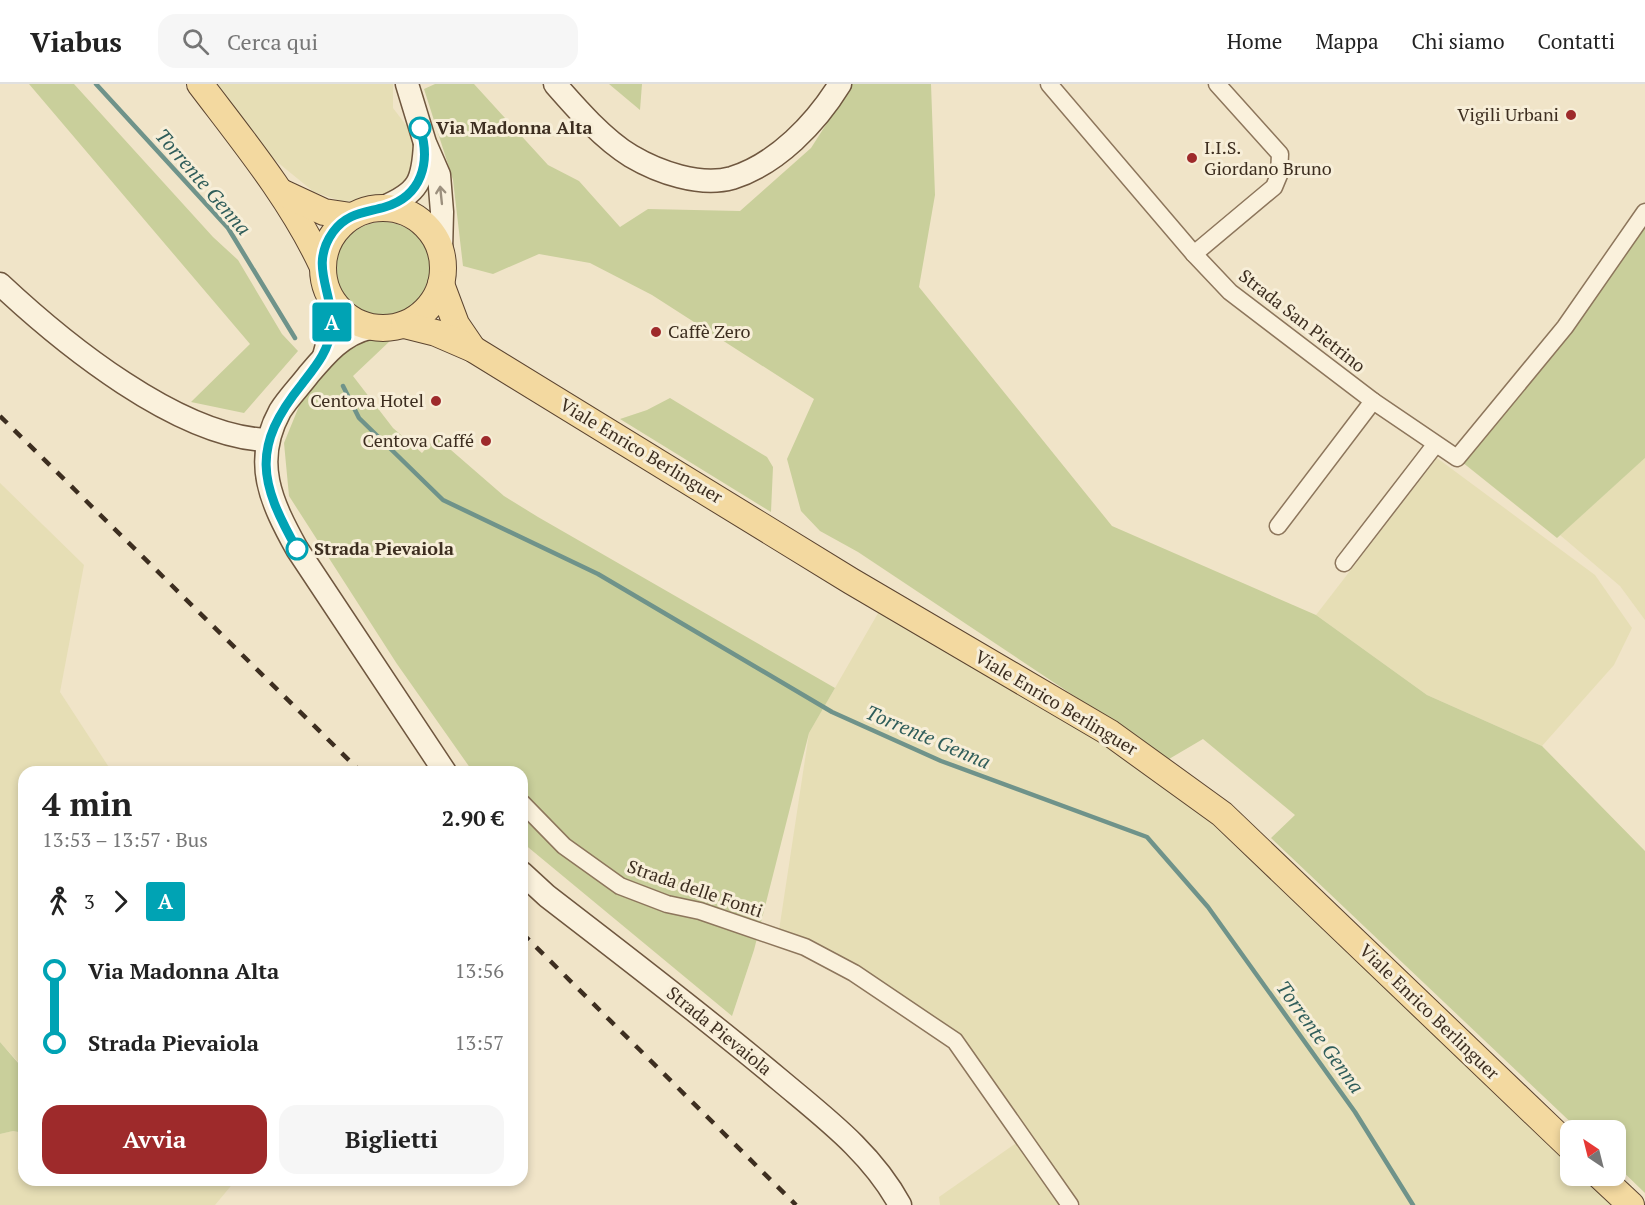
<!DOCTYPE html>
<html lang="it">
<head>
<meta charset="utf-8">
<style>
	:root { --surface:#fff; --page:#f6f6f6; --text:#222; --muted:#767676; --line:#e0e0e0; --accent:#9e2a2b }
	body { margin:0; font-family:"PT Serif",serif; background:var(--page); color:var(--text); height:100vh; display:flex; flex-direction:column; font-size:22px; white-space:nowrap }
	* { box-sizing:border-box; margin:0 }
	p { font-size:20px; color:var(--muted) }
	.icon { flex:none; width:33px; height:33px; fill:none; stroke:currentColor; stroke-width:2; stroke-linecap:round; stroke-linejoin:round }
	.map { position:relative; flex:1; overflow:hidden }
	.side { position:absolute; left:18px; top:682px; width:510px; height:420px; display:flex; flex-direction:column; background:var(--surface); border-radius:18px; box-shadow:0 3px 9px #0003 }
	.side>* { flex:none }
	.badge { padding:0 12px; border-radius:4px; font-size:21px; line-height:39px }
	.needle { width:39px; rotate:325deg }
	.buttons { position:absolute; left:1560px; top:1036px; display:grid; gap:12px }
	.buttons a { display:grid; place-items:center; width:66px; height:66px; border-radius:12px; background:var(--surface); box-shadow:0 3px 9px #0003; font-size:30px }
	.map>.badge { position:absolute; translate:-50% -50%; box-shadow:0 0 0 3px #fff }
	.legs { display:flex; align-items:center; gap:9px; height:66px; padding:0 24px; font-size:20px }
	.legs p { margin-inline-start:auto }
	.head { display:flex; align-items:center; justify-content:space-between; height:102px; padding:0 24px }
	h1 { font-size:33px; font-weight:800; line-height:45px }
	.button { display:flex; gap:12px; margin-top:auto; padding:12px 24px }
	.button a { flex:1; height:69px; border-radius:18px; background:var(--accent); color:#fff; font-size:24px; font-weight:800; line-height:69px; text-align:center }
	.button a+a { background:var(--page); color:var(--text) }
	ul { padding:0 24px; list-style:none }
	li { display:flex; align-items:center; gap:21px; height:72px; font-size:22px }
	li i { display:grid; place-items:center; width:9px; height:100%; margin:0 8px; background:currentColor }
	li i::after { content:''; width:15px; height:15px; margin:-8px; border:4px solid; border-radius:50%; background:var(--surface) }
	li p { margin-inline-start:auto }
	li:first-child i { background:linear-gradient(#0000 50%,currentColor 0) }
	li:last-child i { background:linear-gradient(currentColor 50%,#0000 0) }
	header { display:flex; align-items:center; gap:36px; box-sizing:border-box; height:84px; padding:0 30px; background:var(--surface); border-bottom:2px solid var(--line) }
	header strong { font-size:28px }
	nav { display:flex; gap:33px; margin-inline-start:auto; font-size:21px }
	.search { width:420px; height:54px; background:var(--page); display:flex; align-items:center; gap:15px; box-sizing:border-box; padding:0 21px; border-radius:18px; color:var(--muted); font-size:22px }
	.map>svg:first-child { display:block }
	.farmland { fill:#e6deb5 }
	.green { fill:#c9cf9b }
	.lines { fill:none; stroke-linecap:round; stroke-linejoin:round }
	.stream { stroke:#6f938a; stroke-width:4.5 }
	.street-casing { stroke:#8d765c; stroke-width:19 }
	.secondary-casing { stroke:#6f573f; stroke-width:25 }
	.primary-casing { stroke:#5b4430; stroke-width:28 }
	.street { stroke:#faf1dc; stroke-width:16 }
	.secondary { stroke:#faf1dc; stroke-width:22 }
	.primary { stroke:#f3d9a0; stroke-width:26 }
	.rail { stroke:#3d2e20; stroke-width:4.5; stroke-dasharray:10 10; stroke-linecap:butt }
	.oneway { stroke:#9c907e }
	.line-1-casing { stroke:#fff; stroke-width:14 }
	.line-1 { stroke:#00a3b4; stroke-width:9 }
	.poi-dot { fill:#9e2a2b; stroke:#f7eed8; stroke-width:2 }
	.stop-1-dot { fill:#fff; stroke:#00a3b4; stroke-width:3 }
	.labels { text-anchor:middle; stroke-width:6; stroke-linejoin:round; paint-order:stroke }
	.poi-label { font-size:18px; fill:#3d2e20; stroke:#f7eed8; text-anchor:end }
	.stop-label { font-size:18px; font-weight:bold; fill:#3d2e20; stroke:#f7eed8; text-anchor:start }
	.street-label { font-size:18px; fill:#3d2e20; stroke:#f7eed8 }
	.water-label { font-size:20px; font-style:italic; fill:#2f5d5a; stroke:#f7eed8 }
</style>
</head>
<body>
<header>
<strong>Viabus</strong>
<div class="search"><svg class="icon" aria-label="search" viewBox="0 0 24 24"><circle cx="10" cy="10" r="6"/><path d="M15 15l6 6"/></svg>Cerca qui</div>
<nav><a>Home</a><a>Mappa</a><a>Chi siamo</a><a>Contatti</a></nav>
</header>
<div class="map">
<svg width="1645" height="1121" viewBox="0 0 1645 1121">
	<rect width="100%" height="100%" fill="#f0e4c8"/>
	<g class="farmland">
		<path d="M 218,0 L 393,0 L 393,24 L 409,45 L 413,64 L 412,86 L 396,109 L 344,118 L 314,108 L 276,77 L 249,47 Z"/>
		<path d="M 1437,374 L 1595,491 L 1632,544 L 1614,581 L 1542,662 L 1427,611 L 1316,531 Z"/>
		<path d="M 1645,374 L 1645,536 L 1620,502 L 1560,451 Z"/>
		<path d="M 0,399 L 84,481 L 60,608 L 112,688 L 24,688 L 24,976 L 20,980 L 0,958 Z"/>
		<path d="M 885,517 L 1222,730 L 1570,1063 L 1570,1092 L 1600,1092 L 1631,1121 L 1069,1121 L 955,957 L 778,853 L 809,649 Z"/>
		<path d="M 13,1047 L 24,1049 L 24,1096 L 235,1097 L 215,1121 L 0,1121 L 0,1050 Z"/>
		<path d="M 1019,1057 L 1065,1121 L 940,1121 L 939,1113 Z"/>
	</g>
	<g class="green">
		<path d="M 29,0 L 74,0 L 213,153 L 238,176 L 282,250 L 298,267 L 244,329 L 191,318 L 250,260 Z"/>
		<path d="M 435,0 L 474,0 L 548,81 L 579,97 L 620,143 L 648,125 L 740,127 L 811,64 L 852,0 L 931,0 L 935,111 L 919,203 L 1112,442 L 1316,531 L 1427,611 L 1542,662 L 1645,767 L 1645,1109 L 1616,1081 L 1616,1047 L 1580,1047 L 1271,754 L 1295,731 L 1203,655 L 1169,675 L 858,468 L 820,447 L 801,427 L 787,375 L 814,315 L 652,211 L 590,179 L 539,170 L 493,190 L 463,182 L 453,96 L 424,5 Z"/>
		<path d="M 609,0 L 642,0 L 640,26 Z"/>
		<path d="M 1645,132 L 1645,374 L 1557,454 L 1457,374 Z"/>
		<circle cx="383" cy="185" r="47"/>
		<path d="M 391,256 L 353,292 L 393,344 L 422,369 L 436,353 L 504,412 L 538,433 L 835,604 L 809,649 L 754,866 L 732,932 L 523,759 L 522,688 L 473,688 L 397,580 L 289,412 L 284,359 L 304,310 L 335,269 L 361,257 Z"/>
		<path d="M 670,314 L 767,373 L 773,383 L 771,428 L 620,335 L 647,326 Z"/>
		<path d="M 0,958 L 19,980 L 24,976 L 24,1049 L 13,1047 L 0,1050 Z"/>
	</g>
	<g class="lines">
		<g class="stream">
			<path d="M 96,0 L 228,144 L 295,254"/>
			<path d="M 343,302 L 359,334 L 443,416 L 598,490 L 832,628 L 941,677 L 1147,753 L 1208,823 L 1355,1028 L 1413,1121"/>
		</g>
		<g class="street-casing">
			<g id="street">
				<path d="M 1049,0 L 1194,170 L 1230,208 L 1373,317 L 1457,374 L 1565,243 L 1645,128"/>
				<path d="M 1194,170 L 1274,103 L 1279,91 L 1280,70 L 1217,0"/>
				<path d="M 1278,442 L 1373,317"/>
				<path d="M 1344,479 L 1435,361"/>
				<path d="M 522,719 L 564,762 L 620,802 L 667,820 L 700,827 L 805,863 L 854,889 L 955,957 L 1070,1121"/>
			</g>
		</g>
		<g class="secondary-casing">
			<g id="secondary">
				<path d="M 407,0 L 425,59 L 439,91 L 442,128 L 441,167"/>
				<path d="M 555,0 C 576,24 603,55 631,72 C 658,88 700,103 732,94 C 777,80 816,39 840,0"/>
				<path d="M 384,123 C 419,108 423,97 425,60"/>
				<path d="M 0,200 C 63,259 178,353 267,356"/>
				<path d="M 369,244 C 343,250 326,270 309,290 C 300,302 288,314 280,327 C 252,378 271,418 297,465 L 445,688"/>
				<path d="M 324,272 L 331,246 L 329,213"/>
				<path d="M 522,789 L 547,812 C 626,873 705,933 781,997 C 825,1034 872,1069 900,1121"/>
			</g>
		</g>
		<g class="primary-casing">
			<g id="primary">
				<path d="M 200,0 C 244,58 291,115 322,181"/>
				<path d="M 281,108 L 324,128 L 351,132"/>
				<circle cx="383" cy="184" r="60"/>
				<path d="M 441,200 L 456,240 L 473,265"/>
				<path d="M 404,241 L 436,249 L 473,265 L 851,497 L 1110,649 L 1222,730 L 1570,1063"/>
				<path d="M 1600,1092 L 1631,1121"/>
			</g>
		</g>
		<use href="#street" class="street"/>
		<use href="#secondary" class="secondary"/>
		<use href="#primary" class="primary"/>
		<g class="rail">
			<path d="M 0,332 L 361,688"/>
			<path d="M 522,849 L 796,1121"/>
		</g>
	</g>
	<defs><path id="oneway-shaft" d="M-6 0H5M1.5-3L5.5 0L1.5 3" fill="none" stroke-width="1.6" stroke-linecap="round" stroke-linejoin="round" transform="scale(1.5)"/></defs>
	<use class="oneway" href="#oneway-shaft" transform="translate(441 111) rotate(-96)"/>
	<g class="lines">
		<g class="line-1-casing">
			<path id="line-1" d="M 297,465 C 259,398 251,363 302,300 C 315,283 329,267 331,245 C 335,209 308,183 333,148 C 347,129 364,129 385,123 C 422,112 431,78 420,44"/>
		</g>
		<use href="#line-1" class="line-1"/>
	</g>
	<g class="poi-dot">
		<circle cx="1571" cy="31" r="6"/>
		<circle cx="1192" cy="74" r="6"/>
		<circle cx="656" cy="248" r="6"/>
		<circle cx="436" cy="317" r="6"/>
		<circle cx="486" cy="357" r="6"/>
	</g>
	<g class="stop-1-dot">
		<circle cx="420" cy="44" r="10"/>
		<circle cx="297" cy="465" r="10"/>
	</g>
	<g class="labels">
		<g class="poi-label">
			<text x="1559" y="37">Vigili Urbani</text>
			<text x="1204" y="70" text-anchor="start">I.I.S.<tspan x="1204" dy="21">Giordano Bruno</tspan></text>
			<text x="668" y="254" text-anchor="start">Caffè Zero</text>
			<text x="424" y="323">Centova Hotel</text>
			<text x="474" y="363">Centova Caffé</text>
		</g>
		<g class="stop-label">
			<text x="436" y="50">Via Madonna Alta</text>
			<text x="314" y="471">Strada Pievaiola</text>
		</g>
		<g class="street-label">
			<text transform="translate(1302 237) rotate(38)" y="6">Strada San Pietrino</text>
			<text transform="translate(641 367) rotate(31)" y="6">Viale Enrico Berlinguer</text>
			<text transform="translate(1056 619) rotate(31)" y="6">Viale Enrico Berlinguer</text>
			<text transform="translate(695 805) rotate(19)" y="6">Strada delle Fonti</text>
			<text transform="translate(1429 928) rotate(44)" y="6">Viale Enrico Berlinguer</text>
			<text transform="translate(719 947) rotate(39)" y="6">Strada Pievaiola</text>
		</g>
		<g class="water-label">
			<text transform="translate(203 98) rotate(49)" y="7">Torrente Genna</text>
			<text transform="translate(928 653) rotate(23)" y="7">Torrente Genna</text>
			<text transform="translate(1320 953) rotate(54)" y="7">Torrente Genna</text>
		</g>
	</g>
</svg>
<div class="buttons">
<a><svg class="needle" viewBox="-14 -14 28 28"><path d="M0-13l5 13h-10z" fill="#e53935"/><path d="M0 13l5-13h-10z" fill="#767676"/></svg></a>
</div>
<b class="badge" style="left:332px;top:238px;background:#00a3b4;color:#fff">A</b>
<section class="side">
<div class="head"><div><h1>4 min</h1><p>13:53 – 13:57 · Bus</p></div><b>2.90 €</b></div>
<div class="legs"><svg class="icon" aria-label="walk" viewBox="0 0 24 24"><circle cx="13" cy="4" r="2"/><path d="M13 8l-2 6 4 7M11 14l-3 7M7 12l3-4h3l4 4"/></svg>3<svg class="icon" aria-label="forward" viewBox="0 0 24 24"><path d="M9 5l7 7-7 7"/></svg><b class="badge" style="background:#00a3b4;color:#fff">A</b></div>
<ul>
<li><i style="color:#00a3b4"></i><b>Via Madonna Alta</b><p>13:56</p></li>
<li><i style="color:#00a3b4"></i><b>Strada Pievaiola</b><p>13:57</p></li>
</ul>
<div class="button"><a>Avvia</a><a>Biglietti</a></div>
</section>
</div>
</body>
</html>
